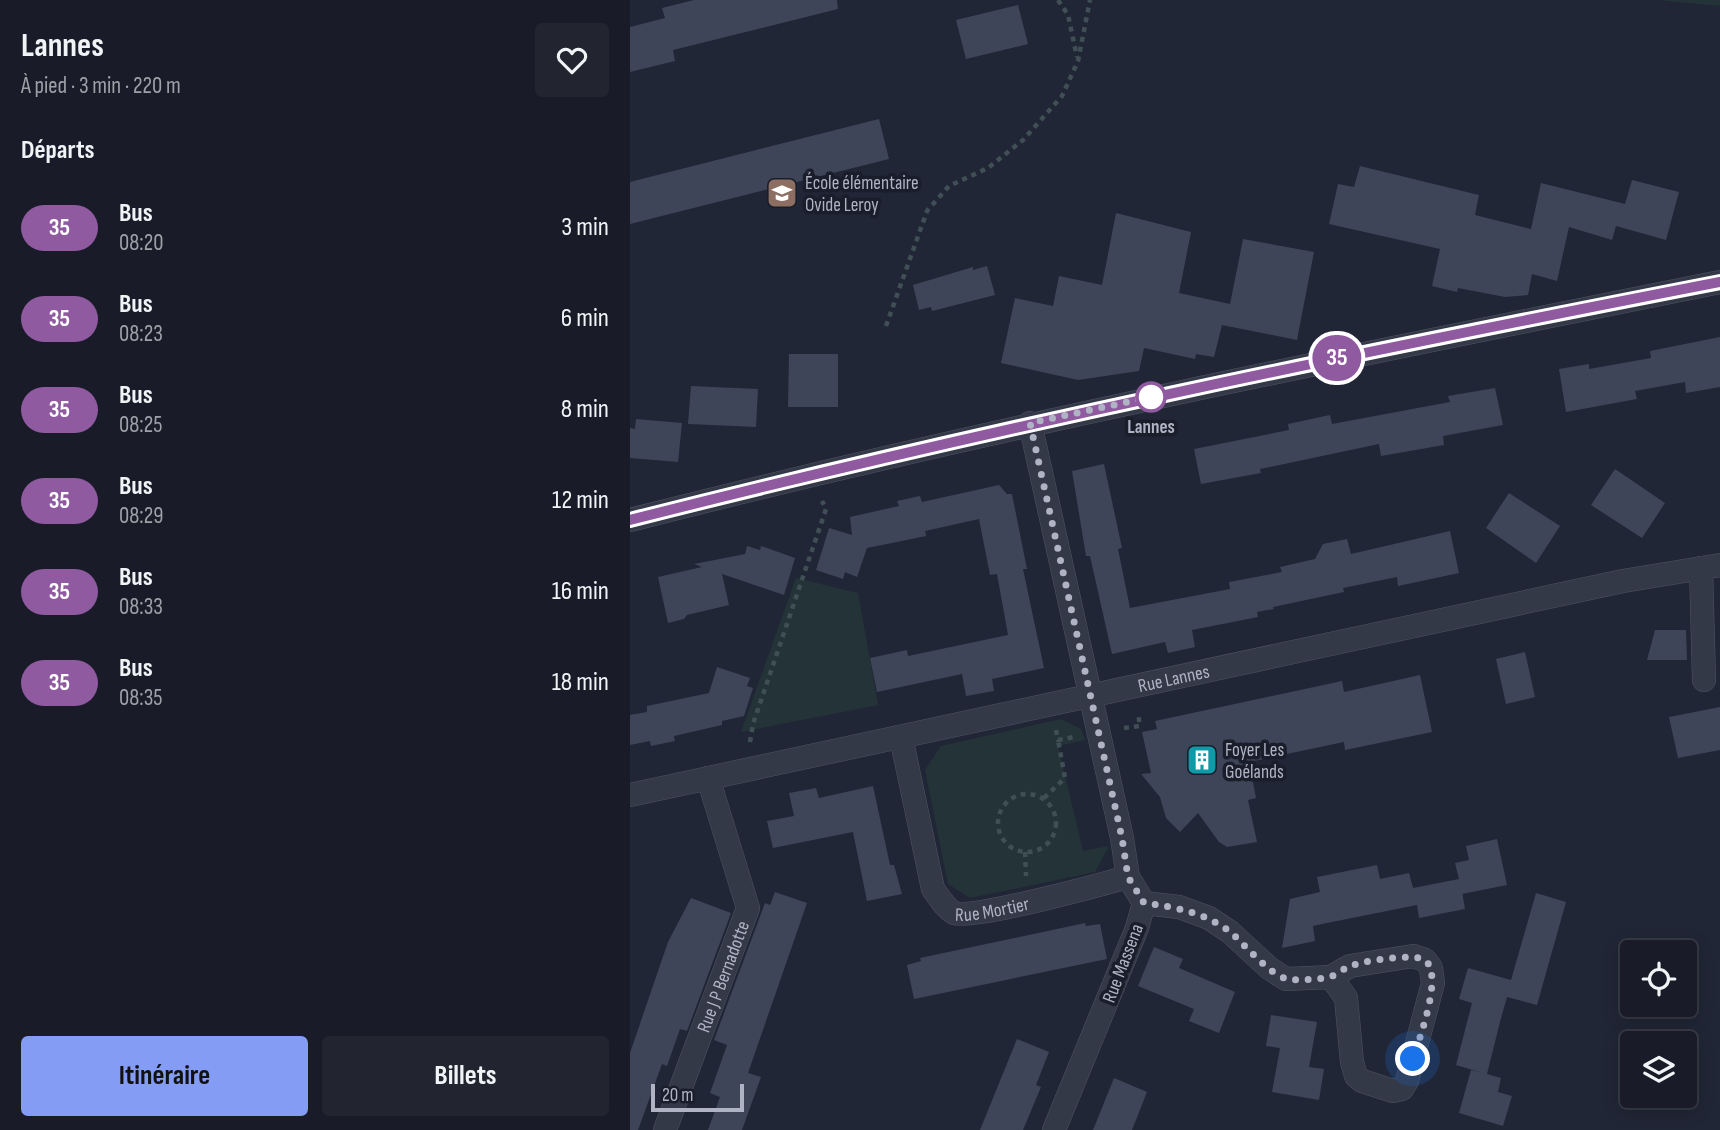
<!DOCTYPE html>
<html lang="fr">
<head>
<meta charset="utf-8">
<style>
	:root { --surface:#191c28; --page:#222530; --text:#f1f3f6; --muted:#9fa1a8; --line:#373a45; --accent:#849cf3 }
	body { margin:0; font-family:"Sofia Sans Condensed",sans-serif; background:var(--page); color:var(--text); height:100vh; display:flex; flex-direction:column; font-size:26px; white-space:nowrap }
	* { box-sizing:border-box; margin:0 }
	p { font-size:23px; color:var(--muted) }
	.icon { flex:none; width:38px; height:38px; fill:none; stroke:currentColor; stroke-width:2; stroke-linecap:round; stroke-linejoin:round }
	.map { position:relative; flex:1; overflow:hidden }
	.panel { display:flex; flex-direction:column; background:var(--surface); width:630px }
	.panel>* { flex:none }
	.badge { padding:0 14px; border-radius:23px; font-size:24px; line-height:46px }
	.controls { position:absolute; left:990px; top:940px; display:grid; gap:14px }
	.controls a { display:grid; place-items:center; width:77px; height:77px; border-radius:7px; background:var(--surface); box-shadow:0 4px 18px #0003,0 0 0 2px var(--line); font-size:35px }
	.scale { position:absolute; left:21px; bottom:18px; width:93px; box-sizing:border-box; padding-left:7px; border:4px solid #afb3c4; border-top:0; font-size:19px; line-height:24px; white-space:nowrap; color:#afb3c4; -webkit-text-stroke:5px #1a1e2b; paint-order:stroke }
	.you { position:absolute; width:35px; height:35px; margin:-18px; border:5px solid #fff; border-radius:50%; background:#1a73e8; box-shadow:0 0 0 10px #1a73e833 }
	.map>.badge { position:absolute; translate:-50% -50%; box-shadow:0 0 0 4px #fff }
	h2 { padding:0 21px; font-size:26px; line-height:63px }
	.round { display:grid; place-items:center; flex:none; width:74px; height:74px; border-radius:7px; background:var(--page) }
	.head { display:flex; align-items:center; justify-content:space-between; height:119px; padding:0 21px }
	h1 { font-size:33px; font-weight:700; line-height:52px }
	.primary-button { display:flex; gap:14px; margin-top:auto; padding:14px 21px }
	.primary-button a { flex:1; height:80px; border-radius:7px; background:var(--accent); color:#111; font-size:28px; font-weight:700; line-height:80px; text-align:center }
	.primary-button a+a { background:var(--page); color:var(--text) }
	ul { padding:0; list-style:none }
	li { display:flex; align-items:center; gap:21px; height:91px; padding:0 21px }
	li div { flex:1 }
	li b { display:block; font-size:26px }
	li em { font-style:normal }
	li .badge { min-width:77px; font-weight:700; text-align:center }
	main { display:flex; flex:1; min-height:0 }
	.map>svg:first-child { display:block }
	.green { fill:#243338 }
	.building { fill:#3f4559 }
	.lines { fill:none; stroke-linecap:round; stroke-linejoin:round }
	.street-casing { stroke:#4f5362; stroke-width:24 }
	.path { stroke:#404f55; stroke-width:4.5; stroke-dasharray:5 5; stroke-linecap:butt }
	.street { stroke:#343947; stroke-width:23 }
	.line-casing { stroke:#fff; stroke-width:16 }
	.line { stroke:#8f5aa0; stroke-width:10 }
	.walk { stroke:#afb3c4; stroke-width:7; stroke-dasharray:0 12.6 }
	.stop-dot { fill:#fff; stroke:#8f5aa0; stroke-width:3.5 }
	.labels { text-anchor:middle; stroke-width:7; stroke-linejoin:round; paint-order:stroke }
	.poi-label { font-size:19px; fill:#afb3c4; stroke:#1a1e2b; text-anchor:start }
	.stop-label { font-size:19px; font-weight:bold; fill:#afb3c4; stroke:#1a1e2b }
	.street-label { font-size:19px; fill:#afb3c4; stroke:#1a1e2b }
</style>
</head>
<body>
<main>
<section class="panel">
<div class="head"><div><h1>Lannes</h1><p>À pied · 3 min · 220 m</p></div><a class="round"><svg class="icon" aria-label="heart" viewBox="0 0 24 24"><path d="M12 20l-8-8c-3-5 5-10 8-4 3-6 11-1 8 4z"/></svg></a></div>
<h2>Départs</h2>
<ul>
<li><span class="badge" style="background:#8f5aa0;color:#fff">35</span><div><b>Bus</b><p>08:20</p></div><em>3 min</em></li>
<li><span class="badge" style="background:#8f5aa0;color:#fff">35</span><div><b>Bus</b><p>08:23</p></div><em>6 min</em></li>
<li><span class="badge" style="background:#8f5aa0;color:#fff">35</span><div><b>Bus</b><p>08:25</p></div><em>8 min</em></li>
<li><span class="badge" style="background:#8f5aa0;color:#fff">35</span><div><b>Bus</b><p>08:29</p></div><em>12 min</em></li>
<li><span class="badge" style="background:#8f5aa0;color:#fff">35</span><div><b>Bus</b><p>08:33</p></div><em>16 min</em></li>
<li><span class="badge" style="background:#8f5aa0;color:#fff">35</span><div><b>Bus</b><p>08:35</p></div><em>18 min</em></li>
</ul>
<div class="primary-button"><a>Itinéraire</a><a>Billets</a></div>
</section>
<div class="map">
<svg width="1090" height="1130" viewBox="0 0 1090 1130">
	<rect width="100%" height="100%" fill="#212636"/>
	<g class="green">
		<path d="M 1028,0 L 1090,0 L 1090,6 Z"/>
		<path d="M 166,578 L 228,593 L 248,705 L 111,732 Z"/>
		<path d="M 431,719 L 451,729 L 455,740 L 428,746 L 453,851 L 479,846 L 465,872 L 340,898 L 318,884 L 295,770 L 311,746 Z"/>
	</g>
	<g class="building">
		<path d="M 64,0 L 207,0 L 208,9 L 43,50 L 45,61 L 0,72 L 0,27 L 35,18 L 32,8 Z"/>
		<path d="M 388,5 L 398,44 L 336,59 L 326,20 Z"/>
		<path d="M 249,119 L 259,159 L 0,224 L 0,182 Z"/>
		<path d="M 730,166 L 849,195 L 845,215 L 901,229 L 911,183 L 995,204 L 1002,180 L 1049,192 L 1036,240 L 986,226 L 982,240 L 939,227 L 927,281 L 902,274 L 898,295 L 875,297 L 828,288 L 827,292 L 802,286 L 810,249 L 699,224 L 708,184 L 724,187 Z"/>
		<path d="M 486,213 L 561,232 L 549,293 L 600,304 L 613,239 L 684,252 L 667,340 L 592,325 L 584,357 L 566,354 L 565,359 L 514,348 L 509,371 L 448,380 L 371,363 L 385,298 L 423,306 L 429,276 L 472,285 Z"/>
		<path d="M 357,266 L 365,295 L 302,311 L 301,307 L 289,310 L 283,285 L 343,267 L 343,270 Z"/>
		<path d="M 1090,337 L 1090,387 L 1056,393 L 1055,382 L 1005,391 L 1007,399 L 936,412 L 929,369 L 959,364 L 959,369 L 1021,358 L 1020,351 Z"/>
		<path d="M 159,354 L 208,354 L 208,407 L 158,407 Z"/>
		<path d="M 61,386 L 128,389 L 126,427 L 58,424 Z"/>
		<path d="M 865,388 L 873,425 L 813,436 L 814,445 L 751,456 L 749,444 L 630,469 L 631,473 L 571,484 L 564,449 L 659,430 L 658,424 L 700,415 L 702,424 L 820,402 L 818,396 Z"/>
		<path d="M 6,419 L 52,423 L 48,462 L 0,458 L 0,428 L 5,429 Z"/>
		<path d="M 474,464 L 492,548 L 488,549 L 500,608 L 600,589 L 599,582 L 652,572 L 650,567 L 685,559 L 693,544 L 717,539 L 721,554 L 820,531 L 829,573 L 768,586 L 767,577 L 713,588 L 714,592 L 643,607 L 644,609 L 627,612 L 628,617 L 562,630 L 565,647 L 538,653 L 535,642 L 482,654 L 460,556 L 456,556 L 442,471 Z"/>
		<path d="M 985,469 L 1035,503 L 1012,538 L 961,505 Z"/>
		<path d="M 369,485 L 377,494 L 382,494 L 397,569 L 393,569 L 414,668 L 362,679 L 364,691 L 336,696 L 332,674 L 247,692 L 240,658 L 277,650 L 278,656 L 378,635 L 367,574 L 360,575 L 349,519 L 295,531 L 296,536 L 237,548 L 227,577 L 215,572 L 213,579 L 186,570 L 199,528 L 222,535 L 220,517 L 269,506 L 267,501 L 290,496 L 292,502 Z"/>
		<path d="M 879,493 L 930,526 L 906,563 L 856,528 Z"/>
		<path d="M 117,546 L 130,550 L 131,546 L 165,558 L 154,595 L 92,574 L 99,605 L 57,615 L 54,619 L 38,623 L 28,577 L 72,567 L 64,564 L 115,554 Z"/>
		<path d="M 1025,630 L 1056,630 L 1057,660 L 1017,660 Z"/>
		<path d="M 895,652 L 905,697 L 876,704 L 866,659 Z"/>
		<path d="M 87,667 L 120,678 L 117,686 L 123,688 L 114,716 L 92,721 L 92,725 L 44,736 L 45,741 L 21,746 L 20,741 L 0,745 L 0,715 L 17,712 L 17,706 L 79,693 Z"/>
		<path d="M 790,675 L 802,732 L 715,750 L 714,742 L 619,762 L 626,798 L 618,800 L 627,842 L 597,847 L 589,842 L 568,813 L 550,832 L 536,818 L 530,797 L 511,774 L 521,773 L 512,732 L 527,729 L 525,721 L 712,681 L 714,692 Z"/>
		<path d="M 1090,707 L 1090,750 L 1048,758 L 1039,717 Z"/>
		<path d="M 243,786 L 260,865 L 264,865 L 272,894 L 237,901 L 223,832 L 143,848 L 137,821 L 164,816 L 159,793 L 186,788 L 189,798 Z"/>
		<path d="M 867,839 L 877,885 L 832,894 L 831,886 L 835,909 L 789,918 L 787,905 L 697,923 L 683,926 L 685,941 L 652,948 L 660,899 L 690,892 L 687,877 L 747,865 L 750,879 L 779,873 L 785,895 L 783,888 L 829,879 L 825,863 L 839,860 L 836,846 Z"/>
		<path d="M 145,892 L 177,903 L 118,1073 L 131,1077 L 112,1130 L 78,1130 L 90,1097 L 80,1093 L 97,1045 L 84,1040 L 135,903 L 140,905 Z"/>
		<path d="M 906,893 L 936,902 L 907,1005 L 877,997 L 870,1022 L 857,1074 L 871,1078 L 868,1092 L 882,1096 L 873,1126 L 829,1113 L 841,1070 L 853,1073 L 826,1065 L 842,1003 L 829,999 L 838,968 L 881,980 Z"/>
		<path d="M 61,898 L 101,913 L 57,1031 L 50,1029 L 37,1066 L 32,1064 L 8,1130 L 0,1130 L 0,1053 L 38,942 Z"/>
		<path d="M 455,923 L 456,926 L 470,924 L 477,959 L 284,999 L 277,965 L 291,961 L 290,958 Z"/>
		<path d="M 524,947 L 553,959 L 549,968 L 605,992 L 589,1033 L 559,1021 L 564,1009 L 508,986 Z"/>
		<path d="M 641,1015 L 687,1022 L 679,1067 L 694,1069 L 689,1100 L 642,1092 L 650,1048 L 636,1046 Z"/>
		<path d="M 387,1039 L 419,1052 L 406,1085 L 411,1087 L 393,1130 L 350,1130 Z"/>
		<path d="M 484,1078 L 517,1092 L 502,1130 L 463,1130 Z"/>
	</g>
	<g class="lines">
		<g class="street-casing">
			<g id="street">
				<path d="M 400,423 L 492,838 L 498,877 L 514,903 L 507,928 L 424,1130"/>
				<path d="M 0,520 C 361,428 725,355 1090,282"/>
				<path d="M 1071,568 L 1074,680"/>
				<path id="s1" d="M 271,737 L 303,889 C 309,897 315,908 324,913 C 342,920 473,884 498,877"/>
				<path id="s2" d="M 0,795 L 993,581 L 1090,565"/>
				<path d="M 514,903 L 549,907 L 579,918 L 600,932 L 639,968 L 656,979 L 701,977 L 720,966 L 783,956 L 795,960 L 801,968 L 803,983 L 777,1081 L 772,1089 L 763,1091 L 732,1081 L 726,1076 L 722,1062 L 716,998 L 701,977"/>
				<path id="s3" d="M 35,1130 L 118,908 L 78,778"/>
			</g>
		</g>
		<g class="path">
			<path d="M 428,0 L 438,15 L 447,57"/>
			<path d="M 256,326 L 297,211 L 319,186 L 358,168 L 393,140 L 432,96 L 448,61 L 460,0"/>
			<path d="M 494,728 L 510,726 L 508,713"/>
			<path d="M 426,730 L 428,740 L 444,737"/>
			<path d="M 120,742 L 123,724 L 196,509 L 192,501"/>
			<circle cx="397" cy="823" r="29"/>
			<path d="M 414,798 L 435,778 L 428,740"/>
			<path d="M 395,852 L 396,876"/>
		</g>
		<use href="#street" class="street"/>
	</g>
	<g class="lines">
		<g class="line-casing">
			<path id="line" d="M 0,520 C 361,428 725,353 1090,282"/>
		</g>
		<use href="#line" class="line"/>
		<path class="walk" d="M 521,397 L 400,423 L 492,838 L 498,877 L 514,903 C 545,907 573,912 599,931 C 614,943 638,974 657,979 C 664,981 692,979 700,977 C 706,975 712,970 718,967 C 730,961 787,952 796,961 C 813,977 789,1039 783,1059"/>
	</g>
	<defs>
		<g id="school-square" transform="scale(1.575)"><rect x="-9" y="-9" width="18" height="18" rx="4" fill="#8d6e63" stroke="#1a1e2b"/><path d="M0-5L7-2L0 1L-7-2ZM-4 1L0 2.5L4 1V4Q0 6-4 4Z" fill="#fff"/></g>
		<g id="building-square" transform="scale(1.575)"><rect x="-9" y="-9" width="18" height="18" rx="4" fill="#0f9aa8" stroke="#1a1e2b"/><path d="M-4-6H4V6H1V3H-1V6H-4ZM-2.5-4.3h1.7v1.8h-1.7ZM.8-4.3h1.7v1.8H.8ZM-2.5-1h1.7V.8h-1.7ZM.8-1h1.7V.8H.8Z" fill="#fff"/></g>
	</defs>
	<g fill-rule="evenodd">
		<use href="#school-square" x="152" y="193"/>
		<use href="#building-square" x="572" y="760"/>
	</g>
	<circle class="stop-dot" cx="521" cy="397" r="14"/>
	<g class="labels">
		<g class="poi-label">
			<text x="175" y="189">École élémentaire<tspan x="175" dy="22">Ovide Leroy</tspan></text>
			<text x="595" y="756">Foyer Les<tspan x="595" dy="22">Goélands</tspan></text>
		</g>
		<g class="stop-label">
			<text x="521" y="433">Lannes</text>
		</g>
		<g class="street-label">
			<text dy="7" stroke="none"><textPath href="#s2" startOffset="556">Rue Lannes</textPath></text>
			<text dy="7" stroke="none"><textPath href="#s1" startOffset="226">Rue Mortier</textPath></text>
			<text transform="translate(492 963) rotate(-69)" y="7">Rue Massena</text>
			<text dy="7" stroke="none"><textPath href="#s3" startOffset="164">Rue J P Bernadotte</textPath></text>
		</g>
	</g>
</svg>
<div class="controls">
<a><svg class="icon" aria-label="locate" viewBox="0 0 24 24"><circle cx="12" cy="12" r="6"/><path d="M12 2v4M12 18v4M2 12h4M18 12h4"/></svg></a>
<a><svg class="icon" aria-label="layers" viewBox="0 0 24 24"><path d="M12 4l9 5-9 5-9-5zM3 14l9 5 9-5"/></svg></a>
</div>
<div class="scale">20 m</div>
<div class="you" style="left:783px;top:1059px"></div>
<b class="badge" style="left:707px;top:358px;background:#8f5aa0;color:#fff">35</b>
</div>
</main>
</body>
</html>
